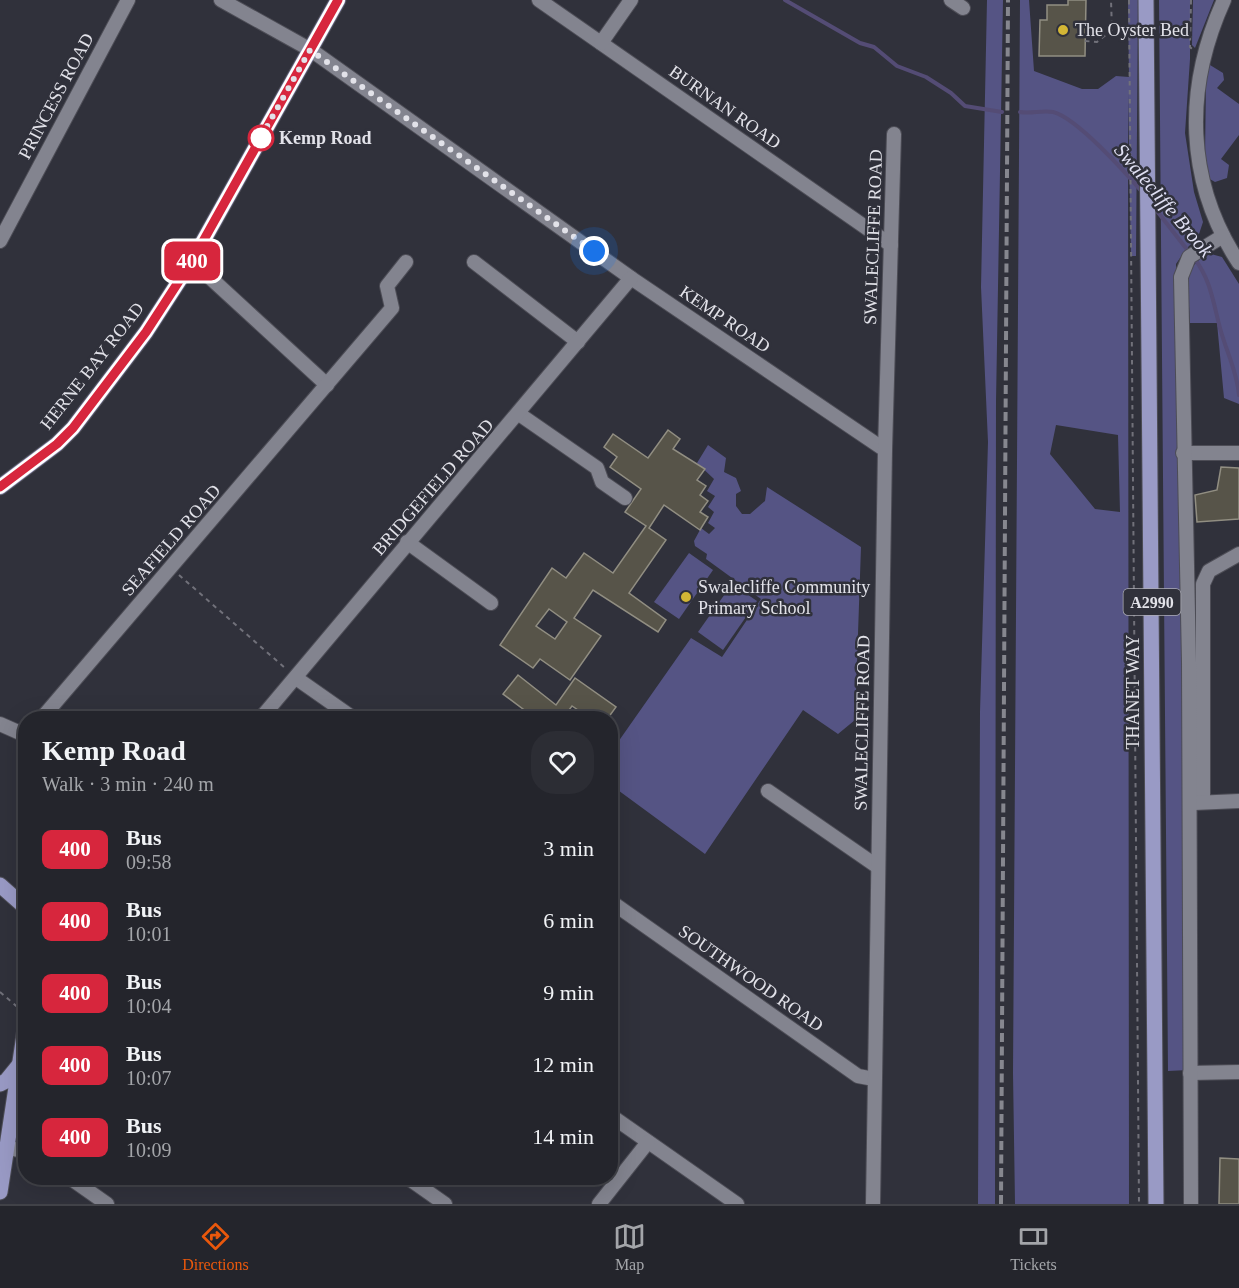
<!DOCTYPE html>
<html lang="en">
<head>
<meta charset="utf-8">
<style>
	:root { --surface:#24252c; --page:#2c2d34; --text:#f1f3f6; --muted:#a3a5a9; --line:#414248; --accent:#ea580c }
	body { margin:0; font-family:"Times New Roman",serif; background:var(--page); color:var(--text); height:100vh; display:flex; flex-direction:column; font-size:22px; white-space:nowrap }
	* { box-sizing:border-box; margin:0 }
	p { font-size:20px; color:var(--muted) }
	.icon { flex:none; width:33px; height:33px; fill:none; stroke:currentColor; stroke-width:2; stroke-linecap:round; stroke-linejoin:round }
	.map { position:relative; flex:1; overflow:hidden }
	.panel { position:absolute; left:18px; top:711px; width:600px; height:474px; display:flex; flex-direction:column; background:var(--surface); border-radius:24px; box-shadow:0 6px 24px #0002,0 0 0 2px var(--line) }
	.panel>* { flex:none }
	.badge { padding:0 12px; border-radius:9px; font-size:21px; line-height:39px }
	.you { position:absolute; width:30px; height:30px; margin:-15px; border:4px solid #fff; border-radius:50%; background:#1a73e8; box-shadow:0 0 0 9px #1a73e833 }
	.map>.badge { position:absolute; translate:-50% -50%; box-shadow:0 0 0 3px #fff }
	.round { display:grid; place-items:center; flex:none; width:63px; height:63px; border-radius:24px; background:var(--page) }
	.overview { display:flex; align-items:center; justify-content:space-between; height:102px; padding:0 24px }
	h1 { font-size:28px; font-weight:700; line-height:45px }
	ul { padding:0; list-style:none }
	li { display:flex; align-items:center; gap:18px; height:72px; padding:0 24px }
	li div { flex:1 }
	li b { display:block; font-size:22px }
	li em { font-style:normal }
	li .badge { min-width:66px; font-weight:700; text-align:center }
	.menu { display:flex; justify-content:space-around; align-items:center; height:84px; border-top:2px solid var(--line); background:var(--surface); font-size:16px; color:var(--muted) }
	.menu a { display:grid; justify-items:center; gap:3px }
	.menu .current { color:var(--accent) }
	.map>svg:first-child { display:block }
	.green { fill:#555484; fill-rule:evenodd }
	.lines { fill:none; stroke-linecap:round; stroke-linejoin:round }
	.stream { stroke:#544c75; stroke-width:4 }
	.building { fill:#575449; stroke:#918e82; stroke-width:1.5; fill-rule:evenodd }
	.minor-casing { stroke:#4d4d56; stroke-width:16 }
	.major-casing { stroke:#4d4d56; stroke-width:17 }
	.path { stroke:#71717a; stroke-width:2; stroke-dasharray:4.5 4.5; stroke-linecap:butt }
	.minor { stroke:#83848f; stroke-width:14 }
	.major { stroke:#999ac5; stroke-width:15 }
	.rail { stroke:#86878f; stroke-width:4; stroke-dasharray:9 4.5; stroke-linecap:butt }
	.line-casing { stroke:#fff; stroke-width:14 }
	.line { stroke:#d7263d; stroke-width:9 }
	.walk { stroke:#e2e2e9; stroke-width:6; stroke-dasharray:0 10.8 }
	.poi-dot { fill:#d3b635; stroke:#30313b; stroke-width:2 }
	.stop-dot { fill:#fff; stroke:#d7263d; stroke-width:3 }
	.labels { text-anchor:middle; stroke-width:5; stroke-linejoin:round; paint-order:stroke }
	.shield { fill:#30313b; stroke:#adadb5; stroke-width:1.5 }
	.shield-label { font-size:16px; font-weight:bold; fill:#e2e2e9 }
	.poi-label { font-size:18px; fill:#e2e2e9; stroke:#30313b; text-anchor:start }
	.street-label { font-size:18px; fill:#e2e2e9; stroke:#30313b }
	.stop-label { font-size:18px; font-weight:bold; fill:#e2e2e9; stroke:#30313b; text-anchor:start }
	.water-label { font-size:20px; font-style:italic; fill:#e1e1f4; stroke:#30313b }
</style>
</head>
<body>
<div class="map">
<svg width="1239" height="1204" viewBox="0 0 1239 1204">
	<rect width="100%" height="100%" fill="#30313b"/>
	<g class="green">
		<path d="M 987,0 L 1003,0 L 996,402 L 995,1204 L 978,1204 L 980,712 L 988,442 L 981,287 Z"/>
		<path d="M 1020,0 L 1029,0 L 1034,71 L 1082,89 L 1098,89 L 1116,76 L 1129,77 L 1128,0 L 1138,0 L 1136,256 L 1131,256 L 1128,93 L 1129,1204 L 1015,1204 L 1013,1073 ZM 1056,425 L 1118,435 L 1120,512 L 1095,509 L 1050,454 Z"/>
		<path d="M 1159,0 L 1190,0 L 1190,59 L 1185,133 L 1194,192 L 1203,222 L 1198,237 L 1186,249 L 1176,264 L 1176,320 L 1180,321 L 1188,1070 L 1168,1071 Z"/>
		<path d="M 1193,0 L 1214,0 L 1195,48 L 1192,45 Z"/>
		<path d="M 1210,65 L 1223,73 L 1224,80 L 1217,88 L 1239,104 L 1239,135 L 1221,159 L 1229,165 L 1227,178 L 1215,182 L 1208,178 L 1205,158 L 1206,77 Z"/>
		<path d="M 1211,254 L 1222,257 L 1239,284 L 1239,404 L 1224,398 L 1217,323 L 1190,323 L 1187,272 L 1202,257 Z"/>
		<path d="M 708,445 L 726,458 L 724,472 L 736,478 L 741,491 L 736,494 L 736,506 L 742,514 L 750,514 L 765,501 L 767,487 L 861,547 L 855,720 L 838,734 L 803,710 L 705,854 L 611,785 L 611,752 L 691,638 L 722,657 L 761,599 L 706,559 L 707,554 L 695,546 L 694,541 L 701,528 L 709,534 L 715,528 L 708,523 L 714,512 L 708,507 L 715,496 L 707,491 L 714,479 L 697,463 Z"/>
		<path d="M 689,553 L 713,570 L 679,619 L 654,602 Z"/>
		<path d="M 732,584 L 757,601 L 723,650 L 698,632 Z"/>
	</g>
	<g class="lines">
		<g class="stream">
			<path d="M 785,0 L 860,43 L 874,47 L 897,66 L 926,77 L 951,93 L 965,106 L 1002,112"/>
			<path d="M 1020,112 C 1031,114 1042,110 1053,112 C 1077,118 1126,173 1143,193"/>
			<path d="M 1153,206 L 1189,252"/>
			<path d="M 1194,258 C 1211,280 1213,302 1220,328 C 1226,351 1237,371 1239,395"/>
		</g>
	</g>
	<g class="building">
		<path d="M 1068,0 L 1086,0 L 1085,56 L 1039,56 L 1040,20 L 1047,20 L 1047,5 L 1068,5 Z"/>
		<path d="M 668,430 L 680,439 L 673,449 L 705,469 L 697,480 L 706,486 L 700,495 L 708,501 L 700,512 L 708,517 L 700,530 L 664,505 L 649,528 L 666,540 L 629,593 L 666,620 L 658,632 L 593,590 L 574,618 L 601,636 L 570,680 L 540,659 L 533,668 L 500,645 L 552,568 L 566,578 L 584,553 L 613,573 L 646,526 L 625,512 L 641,489 L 610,467 L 617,457 L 604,447 L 613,434 L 648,458 ZM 549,609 L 567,622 L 555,639 L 536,626 Z"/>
		<path d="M 1221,467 L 1239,468 L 1239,519 L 1197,522 L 1195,495 L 1217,490 Z"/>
		<path d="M 518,675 L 556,705 L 575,678 L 616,707 L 608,718 L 590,718 L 572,706 L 563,718 L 535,718 L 503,694 Z"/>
		<path d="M 1220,1158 L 1239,1159 L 1239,1204 L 1219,1204 Z"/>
	</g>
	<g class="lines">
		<g class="minor-casing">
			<g id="minor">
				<path d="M 221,0 L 311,50 L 631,278 L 885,450"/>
				<path d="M 539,0 L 891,245"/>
				<path d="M 951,0 L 963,8"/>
				<path d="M 1224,0 C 1184,88 1185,181 1239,263"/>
				<path d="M 601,43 L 631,0"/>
				<path d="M 0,241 L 128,0"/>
				<path d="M 192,261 L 327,385"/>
				<path d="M 474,262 L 578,342"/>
				<path d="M 519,414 L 597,468 L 602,482 L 625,498"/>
				<path d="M 1183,453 L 1239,453"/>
				<path d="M 407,542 L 491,603"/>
				<path d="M 296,678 L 353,718"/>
				<path d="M 42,718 L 392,308 L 387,286 L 406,262"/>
				<path d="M 261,718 L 631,278"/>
				<path d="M 0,724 L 18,732 L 26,731"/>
				<path d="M 768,791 L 878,867"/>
				<path d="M 1203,802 L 1203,584 L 1209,571 L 1239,554"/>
				<path d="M 1194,803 L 1239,801"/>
				<path d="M 610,901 L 858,1076 L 874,1079"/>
				<path d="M 1190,1073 L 1239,1072"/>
				<path d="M 610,1115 L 737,1204"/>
				<path d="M 7,1148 L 26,1151"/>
				<path d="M 70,1178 L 107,1204"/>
				<path d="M 408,1178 L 445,1204"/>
				<path d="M 599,1204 L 648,1142"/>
				<path d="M 873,1204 L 885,450 L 894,134"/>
				<path d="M 1191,1204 L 1189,662 L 1181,277 L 1189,257 L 1223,236"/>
			</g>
		</g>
		<g class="major-casing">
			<g id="major">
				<path d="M 1146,0 L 1156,1204"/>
				<path d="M 0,487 L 57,444 L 73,428 L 146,332 L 192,261 L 338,0"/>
				<path d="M 0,885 L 26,908"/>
				<path d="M 0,1084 L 6,1081 L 19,1065"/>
				<path d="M 0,1192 L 26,1022"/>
			</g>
		</g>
		<g class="path">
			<path d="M 1129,0 L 1139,1204"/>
			<path d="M 1191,0 L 1190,47 L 1193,50"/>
			<path d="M 1085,41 L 1097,42 L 1112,30 L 1111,0"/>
			<path d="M 179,575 L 285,668"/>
			<path d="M 0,992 L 21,1010"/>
		</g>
		<use href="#minor" class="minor"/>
		<use href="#major" class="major"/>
		<path class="rail" d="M 1001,1204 L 1008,0"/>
	</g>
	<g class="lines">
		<g class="line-casing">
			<path id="line" d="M 0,487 L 57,444 L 73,428 L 146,332 L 192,261 L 338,0"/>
		</g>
		<use href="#line" class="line"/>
		<path class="walk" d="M 261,138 L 256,146 L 310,50 L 594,251"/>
	</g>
	<g class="poi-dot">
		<circle cx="1063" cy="30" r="6"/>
		<circle cx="686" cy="597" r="6"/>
	</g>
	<circle class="stop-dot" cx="261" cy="138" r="12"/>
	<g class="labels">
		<rect class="shield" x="1123.5" y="589" width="57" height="26" rx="4.5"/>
		<g class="shield-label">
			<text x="1152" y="608">A2990</text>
		</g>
		<g class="poi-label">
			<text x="1075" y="36">The Oyster Bed</text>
			<text x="698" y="593">Swalecliffe Community<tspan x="698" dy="21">Primary School</tspan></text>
		</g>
		<g class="street-label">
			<text transform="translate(56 96) rotate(-62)" y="6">PRINCESS ROAD</text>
			<text transform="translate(725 107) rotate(35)" y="6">BURNAN ROAD</text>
			<text transform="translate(873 237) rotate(-88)" y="6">SWALECLIFFE ROAD</text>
			<text transform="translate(725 319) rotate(34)" y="6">KEMP ROAD</text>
			<text transform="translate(92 366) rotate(-52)" y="6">HERNE BAY ROAD</text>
			<text transform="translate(433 487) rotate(-49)" y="6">BRIDGEFIELD ROAD</text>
			<text transform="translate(171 540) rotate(-49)" y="6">SEAFIELD ROAD</text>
			<text transform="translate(1133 692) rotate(-90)" y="6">THANET WAY</text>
			<text transform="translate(862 723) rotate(-89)" y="6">SWALECLIFFE ROAD</text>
			<text transform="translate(751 978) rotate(35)" y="6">SOUTHWOOD ROAD</text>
		</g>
		<g class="stop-label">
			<text x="279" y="144">Kemp Road</text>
		</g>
		<g class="water-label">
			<text transform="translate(1164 200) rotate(50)" y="7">Swalecliffe Brook</text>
		</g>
	</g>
</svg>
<div class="you" style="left:594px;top:251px"></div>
<b class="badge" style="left:192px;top:261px;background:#d7263d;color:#fff">400</b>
<section class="panel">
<div class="overview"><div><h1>Kemp Road</h1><p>Walk · 3 min · 240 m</p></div><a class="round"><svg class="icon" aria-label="heart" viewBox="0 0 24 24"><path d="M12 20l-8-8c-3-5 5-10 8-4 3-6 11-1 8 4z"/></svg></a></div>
<ul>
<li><span class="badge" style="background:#d7263d;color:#fff">400</span><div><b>Bus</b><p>09:58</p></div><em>3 min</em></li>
<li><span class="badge" style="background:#d7263d;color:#fff">400</span><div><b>Bus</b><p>10:01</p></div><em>6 min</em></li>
<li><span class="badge" style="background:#d7263d;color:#fff">400</span><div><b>Bus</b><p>10:04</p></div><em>9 min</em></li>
<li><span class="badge" style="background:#d7263d;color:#fff">400</span><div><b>Bus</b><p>10:07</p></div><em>12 min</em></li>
<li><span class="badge" style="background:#d7263d;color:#fff">400</span><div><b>Bus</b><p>10:09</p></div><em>14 min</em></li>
</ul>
</section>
</div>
<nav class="menu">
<a class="current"><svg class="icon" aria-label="directions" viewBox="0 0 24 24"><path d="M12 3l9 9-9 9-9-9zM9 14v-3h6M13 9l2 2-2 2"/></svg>Directions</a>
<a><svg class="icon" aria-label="map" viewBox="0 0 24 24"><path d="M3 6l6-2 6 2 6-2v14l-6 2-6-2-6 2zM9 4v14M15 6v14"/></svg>Map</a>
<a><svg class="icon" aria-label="tickets" viewBox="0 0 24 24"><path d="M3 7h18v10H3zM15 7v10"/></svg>Tickets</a>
</nav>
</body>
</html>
